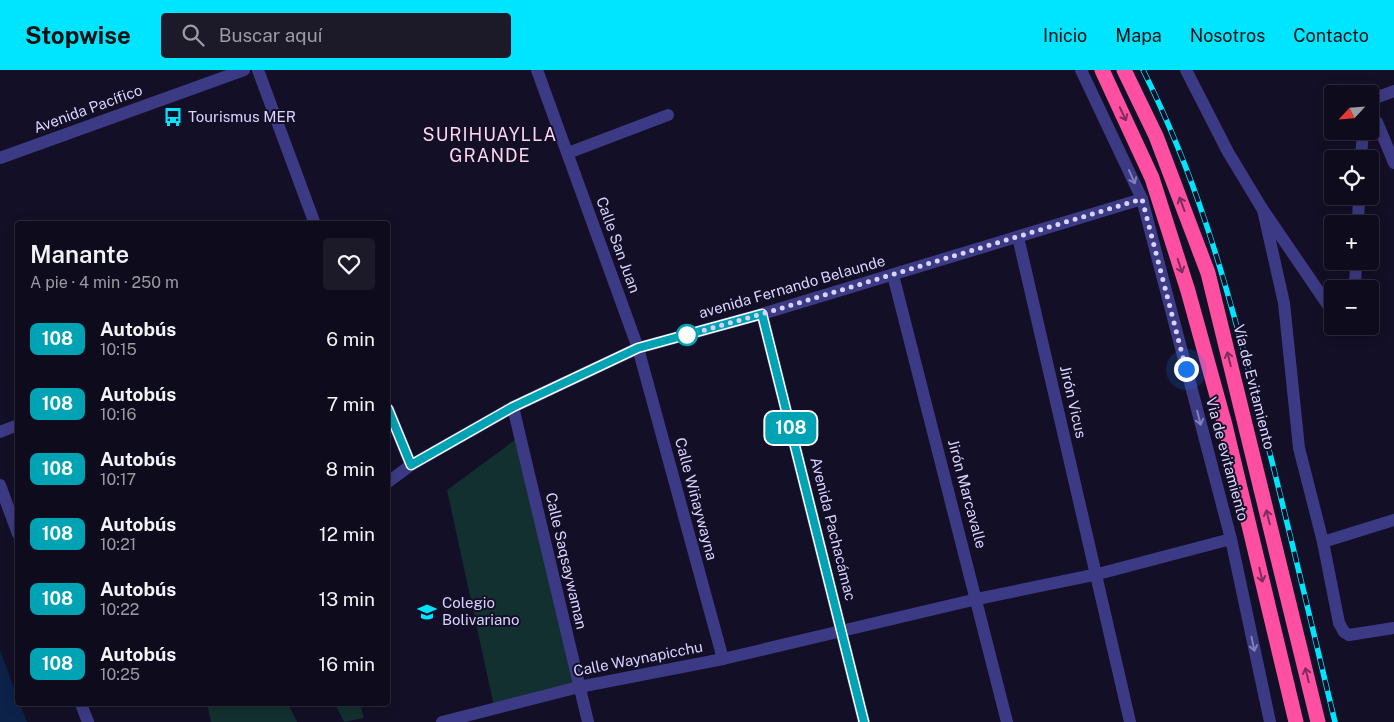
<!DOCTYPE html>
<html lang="es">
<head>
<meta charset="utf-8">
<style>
	:root { --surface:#0e0b1c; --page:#1c1929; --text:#f1f3f6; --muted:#9b9ba3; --line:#2e2b3b; --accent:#00e5ff }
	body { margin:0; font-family:"Public Sans",sans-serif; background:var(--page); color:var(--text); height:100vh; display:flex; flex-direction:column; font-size:19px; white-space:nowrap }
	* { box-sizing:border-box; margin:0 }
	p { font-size:16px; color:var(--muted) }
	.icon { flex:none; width:28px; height:28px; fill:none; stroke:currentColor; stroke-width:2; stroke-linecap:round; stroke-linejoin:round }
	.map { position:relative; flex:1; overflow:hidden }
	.drawer { position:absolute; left:15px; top:151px; width:375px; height:485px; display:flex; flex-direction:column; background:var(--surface); border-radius:5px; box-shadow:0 2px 12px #0003,0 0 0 1px var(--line) }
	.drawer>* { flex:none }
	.badge { padding:0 10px; border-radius:8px; font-size:18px; line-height:32px }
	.needle { width:32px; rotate:244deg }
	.controls { position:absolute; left:1324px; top:15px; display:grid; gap:10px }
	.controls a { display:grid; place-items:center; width:55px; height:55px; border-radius:5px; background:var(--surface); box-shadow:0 2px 12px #0003,0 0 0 1px var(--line); font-size:25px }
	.you { position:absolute; width:25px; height:25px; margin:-12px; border:4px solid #fff; border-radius:50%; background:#1a73e8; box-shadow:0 0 0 8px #1a73e833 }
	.map>.badge { position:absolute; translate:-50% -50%; box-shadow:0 0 0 2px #fff }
	.round { display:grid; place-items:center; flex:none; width:52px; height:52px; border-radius:5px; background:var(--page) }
	.overview { display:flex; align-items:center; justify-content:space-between; height:85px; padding:0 15px }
	h1 { font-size:24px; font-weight:600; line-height:38px }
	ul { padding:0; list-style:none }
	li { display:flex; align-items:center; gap:15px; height:65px; padding:0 15px }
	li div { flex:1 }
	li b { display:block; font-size:19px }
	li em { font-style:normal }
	li .badge { min-width:55px; font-weight:700; text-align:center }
	header { display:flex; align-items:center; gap:30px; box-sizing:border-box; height:70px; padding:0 25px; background:var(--accent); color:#111 }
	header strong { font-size:24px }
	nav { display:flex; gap:28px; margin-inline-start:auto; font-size:18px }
	.search { width:350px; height:45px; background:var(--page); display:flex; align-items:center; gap:12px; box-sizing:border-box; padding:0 18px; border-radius:5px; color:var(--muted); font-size:19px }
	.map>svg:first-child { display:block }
	.green { fill:#12302f }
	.water { fill:#0c2248 }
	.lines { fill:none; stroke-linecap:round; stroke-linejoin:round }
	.minor { stroke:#3d3a85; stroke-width:12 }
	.highway { stroke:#ff4fa3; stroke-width:15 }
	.rail-casing { stroke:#00e5ff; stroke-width:5.5 }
	.rail { stroke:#130f26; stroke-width:4; stroke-dasharray:11; stroke-linecap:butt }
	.oneway { stroke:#7d2c5e }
	.oneway2 { stroke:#837fbc }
	.line-casing { stroke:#fff; stroke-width:11 }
	.line { stroke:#00a3b4; stroke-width:8 }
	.walk { stroke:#d9d4ff; stroke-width:5; stroke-dasharray:0 9 }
	.stop-dot { fill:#fff; stroke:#00a3b4; stroke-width:2.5 }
	.labels { text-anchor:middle; stroke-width:4; stroke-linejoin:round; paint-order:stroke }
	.street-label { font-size:15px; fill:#d9d4ff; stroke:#130f26 }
	.poi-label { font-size:15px; fill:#d9d4ff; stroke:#130f26; text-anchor:start }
	.quarter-label { font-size:18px; letter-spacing:1px; fill:#ffd6f0; stroke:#130f26 }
</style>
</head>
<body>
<header>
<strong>Stopwise</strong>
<div class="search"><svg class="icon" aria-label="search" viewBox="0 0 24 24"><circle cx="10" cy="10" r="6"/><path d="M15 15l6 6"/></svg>Buscar aquí</div>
<nav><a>Inicio</a><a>Mapa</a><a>Nosotros</a><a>Contacto</a></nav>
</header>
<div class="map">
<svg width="1394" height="652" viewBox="0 0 1394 652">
	<rect width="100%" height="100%" fill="#130f26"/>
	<g class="green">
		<path d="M 519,367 L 580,620 L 495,641 L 447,420 Z"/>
		<path d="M 207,634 L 288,634 L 297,652 L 211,652 Z"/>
		<path d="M 335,634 L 360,634 L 364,648 L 344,652 Z"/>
	</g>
	<path class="water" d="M 0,580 L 17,626 L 18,634 L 20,634 L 27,652 L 0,652 Z"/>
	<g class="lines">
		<g class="minor">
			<path d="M 258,0 L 315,154"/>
			<path d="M 537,0 L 638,278 L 723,589"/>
			<path d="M 1081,0 L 1142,129 L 1231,469 L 1270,652"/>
			<path d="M 1186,0 L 1228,82 L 1263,140 L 1332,241"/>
			<path d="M 1370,30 L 1394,21"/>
			<path d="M 1370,51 L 1377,52 L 1394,93"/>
			<path d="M 568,83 L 668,45"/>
			<path d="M 0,88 L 244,0"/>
			<path d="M 1361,89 L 1363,61"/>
			<path d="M 1263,140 L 1284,233 L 1299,378 L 1323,472 L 1339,553 L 1344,562 L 1349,565 L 1394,558"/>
			<path d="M 1358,154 L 1359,126"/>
			<path d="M 1018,167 L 1130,652"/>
			<path d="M 893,205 L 1007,652"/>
			<path d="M 1355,219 L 1356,191"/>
			<path d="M 762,244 L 864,652"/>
			<path d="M 513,337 L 588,652"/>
			<path d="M 388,339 L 411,395"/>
			<path d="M 0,362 L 18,355"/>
			<path d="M 388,412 L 411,395 L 513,337 L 638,278 L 762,244 L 1142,129"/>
			<path d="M 0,415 L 18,464"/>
			<path d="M 1323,472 L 1394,450"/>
			<path d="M 81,634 L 88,652"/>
			<path d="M 442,652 L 579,617 L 723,589 L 977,529 L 1098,504 L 1231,469"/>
		</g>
		<g class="highway">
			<path d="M 1102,0 L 1152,108 L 1188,221 L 1225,355 L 1296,652"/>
			<path d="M 1124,0 L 1156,66 L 1208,203 L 1318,652"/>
		</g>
		<g class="rail-casing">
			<path id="rail" d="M 1143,0 C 1195,104 1224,205 1253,317 C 1282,428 1308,540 1335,652"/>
		</g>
		<use href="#rail" class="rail"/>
	</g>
	<defs><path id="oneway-shaft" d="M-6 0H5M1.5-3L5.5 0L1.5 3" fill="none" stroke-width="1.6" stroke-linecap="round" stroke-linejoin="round" transform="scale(1.25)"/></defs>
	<g class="oneway">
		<use href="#oneway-shaft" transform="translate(1123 44) rotate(65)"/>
		<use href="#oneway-shaft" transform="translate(1182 134) rotate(-110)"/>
		<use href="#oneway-shaft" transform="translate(1180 196) rotate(72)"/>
		<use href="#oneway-shaft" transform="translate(1229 289) rotate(-104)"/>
		<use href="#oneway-shaft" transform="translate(1268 447) rotate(-104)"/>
		<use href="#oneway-shaft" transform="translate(1261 505) rotate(77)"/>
		<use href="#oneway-shaft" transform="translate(1307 605) rotate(-104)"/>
	</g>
	<g class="oneway2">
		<use href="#oneway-shaft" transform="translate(1132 107) rotate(66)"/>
		<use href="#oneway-shaft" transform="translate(1199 348) rotate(75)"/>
		<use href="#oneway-shaft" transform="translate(1253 574) rotate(78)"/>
	</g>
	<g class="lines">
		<g class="line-casing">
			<path id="line" d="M 388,339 L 411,395 L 513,337 L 638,278 L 762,244 L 864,652"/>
		</g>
		<use href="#line" class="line"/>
		<path class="walk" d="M 687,265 L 762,244 L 1142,129 L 1186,299"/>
	</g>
	<defs>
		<g id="bus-bare" transform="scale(1.5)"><path d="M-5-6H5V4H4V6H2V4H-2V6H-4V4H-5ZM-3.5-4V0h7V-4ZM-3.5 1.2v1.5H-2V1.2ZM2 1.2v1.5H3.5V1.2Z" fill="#00e5ff" stroke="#130f26" stroke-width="2.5" paint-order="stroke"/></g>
		<g id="school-bare" transform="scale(1.5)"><path d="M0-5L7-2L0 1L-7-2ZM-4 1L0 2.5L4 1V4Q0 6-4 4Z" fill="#00e5ff" stroke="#130f26" stroke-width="2.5" paint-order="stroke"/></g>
	</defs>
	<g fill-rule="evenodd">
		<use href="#bus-bare" x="173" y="47"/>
		<use href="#school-bare" x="427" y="542"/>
	</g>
	<circle class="stop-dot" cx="687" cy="265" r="10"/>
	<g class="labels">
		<g class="street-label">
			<text transform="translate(88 39) rotate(-20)" y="5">Avenida Pacífico</text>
			<text transform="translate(618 175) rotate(70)" y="5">Calle San Juan</text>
			<text transform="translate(792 217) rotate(-16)" y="5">avenida Fernando Belaunde</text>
			<text transform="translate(1254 317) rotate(76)" y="5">Vía de Evitamiento</text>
			<text transform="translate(1073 332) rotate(77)" y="5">Jirón Vicus</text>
			<text transform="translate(1227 389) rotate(75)" y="5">Via de evitamiento</text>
			<text transform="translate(967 424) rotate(75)" y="5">Jirón Marcavalle</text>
			<text transform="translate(696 429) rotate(75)" y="5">Calle Wiñaywayna</text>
			<text transform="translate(833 459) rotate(76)" y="5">Avenida Pachacámac</text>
			<text transform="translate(566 491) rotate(77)" y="5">Calle Saqsaywaman</text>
			<text transform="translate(638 589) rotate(-11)" y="5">Calle Waynapicchu</text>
		</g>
		<g class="poi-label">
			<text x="188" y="52">Tourismus MER</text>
			<text x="442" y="538">Colegio<tspan x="442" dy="17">Bolivariano</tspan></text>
		</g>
		<g class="quarter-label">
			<text x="490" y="71">SURIHUAYLLA<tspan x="490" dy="21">GRANDE</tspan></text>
		</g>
	</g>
</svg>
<div class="controls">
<a><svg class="needle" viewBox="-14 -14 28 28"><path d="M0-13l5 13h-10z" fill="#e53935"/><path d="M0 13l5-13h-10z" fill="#9b9ba3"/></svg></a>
<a><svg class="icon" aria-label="locate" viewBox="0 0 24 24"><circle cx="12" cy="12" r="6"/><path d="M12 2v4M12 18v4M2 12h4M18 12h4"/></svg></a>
<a>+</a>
<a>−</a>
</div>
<div class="you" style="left:1186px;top:299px"></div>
<b class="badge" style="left:791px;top:358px;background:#00a3b4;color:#fff">108</b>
<section class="drawer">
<div class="overview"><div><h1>Manante</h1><p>A pie · 4 min · 250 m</p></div><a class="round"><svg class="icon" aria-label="heart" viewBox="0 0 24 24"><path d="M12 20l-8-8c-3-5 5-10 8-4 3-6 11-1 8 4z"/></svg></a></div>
<ul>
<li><span class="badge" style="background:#00a3b4;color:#fff">108</span><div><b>Autobús</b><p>10:15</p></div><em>6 min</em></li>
<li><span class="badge" style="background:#00a3b4;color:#fff">108</span><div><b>Autobús</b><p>10:16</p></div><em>7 min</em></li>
<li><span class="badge" style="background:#00a3b4;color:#fff">108</span><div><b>Autobús</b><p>10:17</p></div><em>8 min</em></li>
<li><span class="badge" style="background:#00a3b4;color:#fff">108</span><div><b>Autobús</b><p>10:21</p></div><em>12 min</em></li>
<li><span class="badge" style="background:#00a3b4;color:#fff">108</span><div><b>Autobús</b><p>10:22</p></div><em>13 min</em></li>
<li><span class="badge" style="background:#00a3b4;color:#fff">108</span><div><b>Autobús</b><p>10:25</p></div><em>16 min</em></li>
</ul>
</section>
</div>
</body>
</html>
